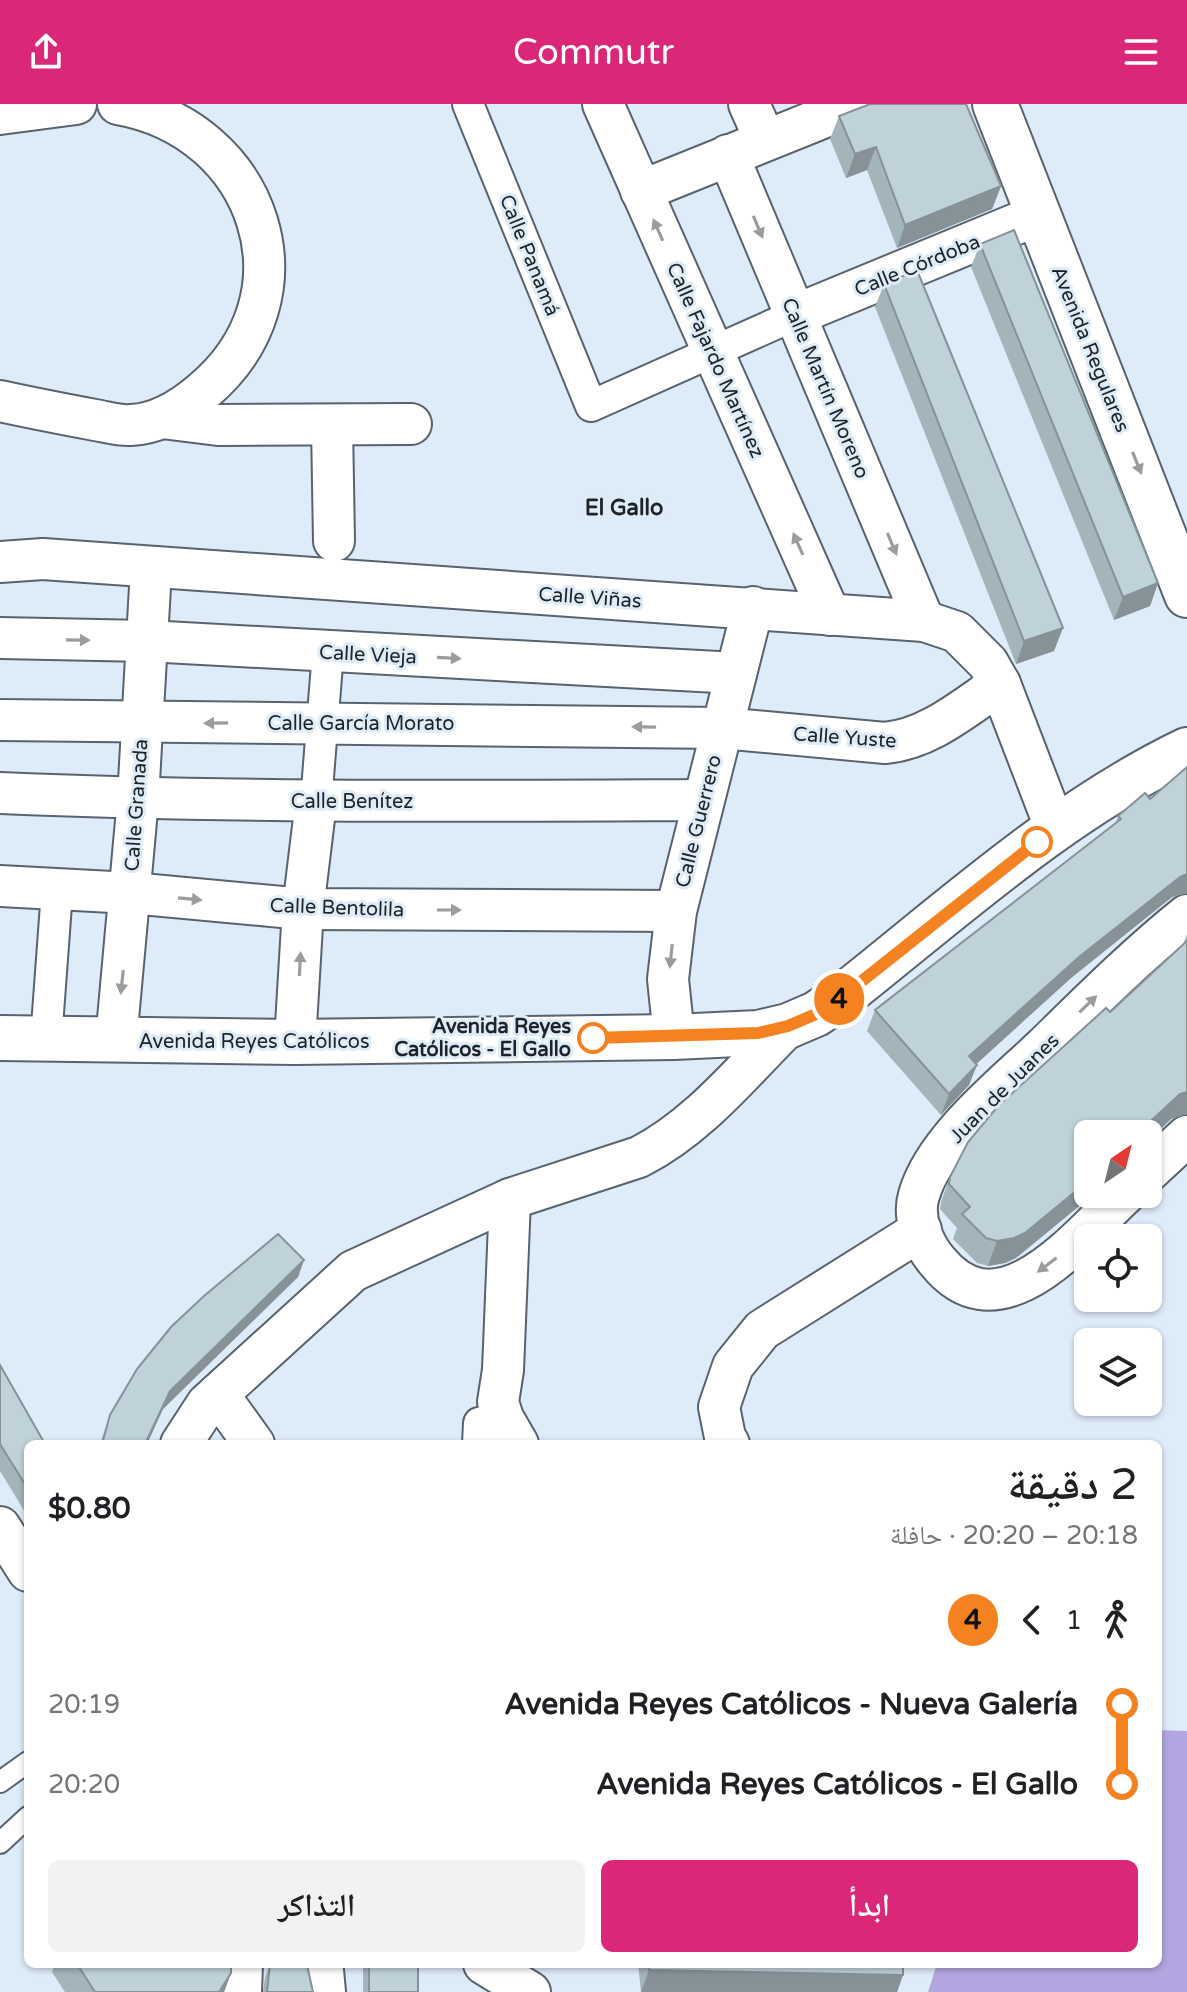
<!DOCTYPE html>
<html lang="ar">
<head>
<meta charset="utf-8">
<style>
	:root { --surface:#fff; --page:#f2f2f2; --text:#202124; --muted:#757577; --accent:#db2777 }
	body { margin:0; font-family:"Varela Round","Noto Naskh Arabic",sans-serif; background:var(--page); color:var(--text); direction:rtl; height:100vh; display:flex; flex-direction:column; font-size:30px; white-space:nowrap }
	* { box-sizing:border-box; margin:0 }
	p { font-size:26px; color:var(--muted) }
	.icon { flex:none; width:44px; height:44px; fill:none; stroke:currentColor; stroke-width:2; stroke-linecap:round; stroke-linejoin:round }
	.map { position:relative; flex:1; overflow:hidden; direction:ltr }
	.drawer { position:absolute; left:24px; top:1336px; width:1138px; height:528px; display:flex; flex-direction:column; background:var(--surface); border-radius:12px; box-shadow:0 2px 6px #0004; direction:rtl }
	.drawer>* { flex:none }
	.badge { padding:0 16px; border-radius:26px; font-size:28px; line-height:52px }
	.needle { width:52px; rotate:35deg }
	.fabs { position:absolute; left:1074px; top:1016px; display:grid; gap:16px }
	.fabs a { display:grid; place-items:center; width:88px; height:88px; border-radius:12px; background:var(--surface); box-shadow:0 2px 6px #0004; font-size:40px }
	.map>.badge { position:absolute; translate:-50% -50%; box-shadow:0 0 0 4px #fff }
	.legs { display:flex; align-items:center; gap:12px; height:88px; padding:0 24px; font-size:26px }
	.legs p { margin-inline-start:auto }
	.head { display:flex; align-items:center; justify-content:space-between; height:136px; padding:0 24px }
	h1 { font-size:44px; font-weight:600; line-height:60px }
	.primary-button { display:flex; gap:16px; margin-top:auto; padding:16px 24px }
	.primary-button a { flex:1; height:92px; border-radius:12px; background:var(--accent); color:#fff; font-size:32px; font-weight:600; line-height:92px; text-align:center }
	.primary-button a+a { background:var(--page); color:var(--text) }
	ul { padding:0 24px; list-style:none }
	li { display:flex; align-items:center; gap:28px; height:80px; font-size:30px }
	li i { display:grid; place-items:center; width:12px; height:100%; margin:0 10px; background:currentColor }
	li i::after { content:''; width:20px; height:20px; margin:-10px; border:6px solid; border-radius:50%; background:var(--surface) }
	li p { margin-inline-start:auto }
	li:first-child i { background:linear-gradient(#0000 50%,currentColor 0) }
	li:last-child i { background:linear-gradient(currentColor 50%,#0000 0) }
	header { display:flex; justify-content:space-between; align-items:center; height:104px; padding:0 24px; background:var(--accent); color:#fff; font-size:36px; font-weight:600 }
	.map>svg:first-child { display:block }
	.forest { fill:#b3a5df }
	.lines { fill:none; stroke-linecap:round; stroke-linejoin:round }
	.service-casing { stroke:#58636e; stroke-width:24 }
	.pedestrian-casing { stroke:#58636e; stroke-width:34 }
	.minor-casing { stroke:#58636e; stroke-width:44 }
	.secondary-casing { stroke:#58636e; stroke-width:48 }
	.service { stroke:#fff; stroke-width:20 }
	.pedestrian { stroke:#fff; stroke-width:30 }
	.minor { stroke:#fff; stroke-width:40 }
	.secondary { stroke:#fff; stroke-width:44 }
	.wall { fill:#a4b4bb }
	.shaded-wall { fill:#869298 }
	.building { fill:#bfd1d9; stroke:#869298; stroke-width:2 }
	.oneway { fill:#9a9c9e }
	.line-1-casing { stroke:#fff; stroke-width:18 }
	.line-1 { stroke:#f58220; stroke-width:12 }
	.stop-1-dot { fill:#fff; stroke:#f58220; stroke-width:4 }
	.labels { text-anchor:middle; stroke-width:6; stroke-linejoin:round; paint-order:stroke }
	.street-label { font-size:20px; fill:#1e2327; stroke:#deebf8 }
	.stop-label { font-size:20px; font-weight:bold; fill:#1e2327; stroke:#deebf8; text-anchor:end }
	.neighbourhood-label { font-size:22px; font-weight:bold; fill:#1e2327; stroke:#deebf8 }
</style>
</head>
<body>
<header><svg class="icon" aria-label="menu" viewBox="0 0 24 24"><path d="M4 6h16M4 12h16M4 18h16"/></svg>Commutr<svg class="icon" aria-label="share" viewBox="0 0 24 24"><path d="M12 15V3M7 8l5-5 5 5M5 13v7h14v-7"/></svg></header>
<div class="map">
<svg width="1187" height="1888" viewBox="0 0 1187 1888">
	<rect width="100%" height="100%" fill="#deebf8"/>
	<path class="forest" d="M 1158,1626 L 1187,1627 L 1187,1888 L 928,1888 L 937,1860 L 1158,1860 Z"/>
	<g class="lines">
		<g class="service-casing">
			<g id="service">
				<path d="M 0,1678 L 28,1658"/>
				<path d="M 0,1739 L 28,1713"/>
			</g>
		</g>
		<g class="pedestrian-casing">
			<g id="pedestrian">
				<path d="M 468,0 L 591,302 L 795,211"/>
				<path d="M 316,698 L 328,548"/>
				<path d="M 46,936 L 57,787"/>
				<path d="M 478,1340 L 479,1319 L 503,1314"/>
			</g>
		</g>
		<g class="minor-casing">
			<g id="minor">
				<path d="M 603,0 L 830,511"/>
				<path d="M 749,0 L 765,36"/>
				<path d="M 0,10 L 76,0"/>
				<path d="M 728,51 L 924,517"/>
				<path d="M 641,87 L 857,0"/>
				<path d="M 795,211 L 1038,111"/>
				<path d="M 0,297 C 32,304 63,310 95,316 C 107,318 120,322 131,321 C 158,320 182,305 202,288 C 318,192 261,25 118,0"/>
				<path d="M 162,314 L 218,321 L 411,320"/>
				<path d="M 332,321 L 334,437"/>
				<path d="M 0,458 L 43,455 L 924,517 L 957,528 L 988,559 L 1000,580 L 1055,723"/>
				<path d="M 0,534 L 147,537 L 736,569"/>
				<path d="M 0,616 L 722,624 L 885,639 C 929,635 964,604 1000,580"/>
				<path d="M 0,689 C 234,699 469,697 703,696"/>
				<path d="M 0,782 L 131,789 L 303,805 L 676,807"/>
				<path d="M 674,933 L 668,875 L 676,807 L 753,503"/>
				<path d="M 116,937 L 138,695 L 151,465"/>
				<path d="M 295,938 L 303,805 L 316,698"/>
				<path d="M 1148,1068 L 1187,1032"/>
				<path d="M 1125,1090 C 1078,1134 1000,1234 938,1158 C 923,1141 912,1113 919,1091 C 935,1036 1003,982 1044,943 C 1090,898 1136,852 1187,811"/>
				<path d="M 510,1095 L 503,1266 L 498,1298 L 503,1314 L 518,1340"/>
				<path d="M 218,1290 L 254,1340"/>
				<path d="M 181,1340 L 207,1300 L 353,1167 L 510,1095 L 639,1053 C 698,1023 742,968 788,922"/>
				<path d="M 729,1340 L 725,1333 L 719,1303 L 733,1262 L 762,1226 L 921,1126"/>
				<path d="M 0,1423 L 28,1467"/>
				<path d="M 319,1860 L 323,1866 L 325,1888"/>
				<path d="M 484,1860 L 530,1888"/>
				<path d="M 241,1888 L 242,1860"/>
			</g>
		</g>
		<g class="secondary-casing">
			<g id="secondary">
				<path d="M 995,0 L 1187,491"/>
				<path d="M 0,934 L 295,938 L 674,933 L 758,929 L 788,922 L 816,910 L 843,892 C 953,805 1060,707 1187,646"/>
			</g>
		</g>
		<use href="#service" class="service"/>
		<use href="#pedestrian" class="pedestrian"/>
		<use href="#minor" class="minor"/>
		<use href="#secondary" class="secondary"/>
	</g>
	<g class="wall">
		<path d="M 839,12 L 1001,82 L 992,105 L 897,144 L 867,66 L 846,74 L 830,35 Z"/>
		<path d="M 980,140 L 1158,479 L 1150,502 L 1114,516 L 971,163 Z"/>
		<path d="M 884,180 L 1054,547 L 1016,560 L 875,203 Z"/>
		<path d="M 1187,663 L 1187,789 L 1172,793 L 1071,874 L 976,960 L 969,981 L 941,1011 L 867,927 L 875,906 L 1116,719 L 1118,712 L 1150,695 Z"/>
		<path d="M 1187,830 L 1187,1010 L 1171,1015 L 1148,1037 L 1148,1030 L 1088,1090 L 1092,1090 L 1084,1098 L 1016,1154 L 1005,1159 L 988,1162 L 977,1159 L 953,1135 L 957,1124 L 940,1105 L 941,1098 L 950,1073 L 1110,908 L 1183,840 Z"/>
		<path d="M 304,1156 L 298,1173 L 163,1305 L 147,1340 L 100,1340 L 110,1311 Z"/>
		<path d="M 0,1261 L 28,1340 L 28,1413 L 0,1367 Z"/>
		<path d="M 55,1860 L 231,1860 L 231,1869 L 224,1888 L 65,1888 L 52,1868 Z"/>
		<path d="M 270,1860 L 298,1860 L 313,1888 L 263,1888 L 265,1873 Z"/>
		<rect x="363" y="1860" width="55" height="28"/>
		<path d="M 638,1860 L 903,1860 L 903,1871 L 897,1888 L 641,1888 Z"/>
	</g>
	<g class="shaded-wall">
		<path d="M 876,43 L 867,66 L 846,74 L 855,50 Z"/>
		<path d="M 1001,82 L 992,105 L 897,144 L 905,121 Z"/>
		<path d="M 1158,479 L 1150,502 L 1114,516 L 1123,493 Z"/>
		<path d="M 1063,524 L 1054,547 L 1016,560 L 1024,537 Z"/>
		<path d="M 1187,770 L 1187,789 L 1172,793 L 1071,874 L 962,973 L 969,952 L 1079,853 L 1180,773 Z"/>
		<path d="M 977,961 L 969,981 L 941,1011 L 949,990 Z"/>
		<path d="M 1187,988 L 1187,1010 L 1171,1015 L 1148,1037 L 1148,1030 L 1139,1030 L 1141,1026 L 1180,990 Z"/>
		<path d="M 1088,1077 L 1088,1090 L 1092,1090 L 1084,1098 L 1016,1154 L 1005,1159 L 988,1162 L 997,1137 Z"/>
		<path d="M 304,1156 L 298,1173 L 163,1305 L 147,1340 L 145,1340 L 170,1287 Z"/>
		<path d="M 649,1866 L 903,1871 L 897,1888 L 641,1888 Z"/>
		<path d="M 231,1869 L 224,1888 L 219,1888 Z"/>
	</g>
	<g class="building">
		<path d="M 870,0 L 966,0 L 1001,82 L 905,121 L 876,43 L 855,50 L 839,12 Z"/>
		<path d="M 1014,126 L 1158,479 L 1123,493 L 980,140 Z"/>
		<path d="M 917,166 L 1063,524 L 1024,537 L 884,180 Z"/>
		<path d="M 1187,663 L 1187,770 L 1180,773 L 1079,853 L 969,952 L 977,961 L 949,990 L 875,906 L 1121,715 L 1118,712 L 1145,689 L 1150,695 Z"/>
		<path d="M 1187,837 L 1187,988 L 1180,990 L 1141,1026 L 1139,1030 L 1088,1030 L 1088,1077 L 1025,1129 L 1014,1134 L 997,1137 L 986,1134 L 962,1110 L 970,1103 L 949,1080 L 950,1073 L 968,1038 L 998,1002 L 1106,904 L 1110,908 Z"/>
		<path d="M 278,1130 L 304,1156 L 170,1287 L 145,1340 L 102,1340 L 110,1311 L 137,1265 L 171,1223 L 204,1192 Z"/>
		<path d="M 0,1261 L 45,1340 L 28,1340 L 28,1385 L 0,1340 Z"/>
		<path d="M 77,1860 L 231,1860 L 231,1869 L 219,1888 L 95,1888 Z"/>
		<path d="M 270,1860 L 307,1861 L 313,1888 L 267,1888 Z"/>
		<rect x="369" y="1860" width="49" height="28"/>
		<path d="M 649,1860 L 903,1860 L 903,1871 L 649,1866 Z"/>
	</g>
	<defs><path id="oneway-solid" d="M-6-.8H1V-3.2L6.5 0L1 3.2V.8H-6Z" transform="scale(2)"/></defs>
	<g class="oneway">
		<use href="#oneway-solid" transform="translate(758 123) rotate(67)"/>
		<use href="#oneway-solid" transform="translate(658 126) rotate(-114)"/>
		<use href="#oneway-solid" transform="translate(1137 359) rotate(68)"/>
		<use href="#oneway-solid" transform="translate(798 440) rotate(-114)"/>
		<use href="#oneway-solid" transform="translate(892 440) rotate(67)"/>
		<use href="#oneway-solid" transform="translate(78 536) rotate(1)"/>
		<use href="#oneway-solid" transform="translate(449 554) rotate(3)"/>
		<use href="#oneway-solid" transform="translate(216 619) rotate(179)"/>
		<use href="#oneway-solid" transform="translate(644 623) rotate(-179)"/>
		<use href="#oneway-solid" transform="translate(190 795) rotate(5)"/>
		<use href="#oneway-solid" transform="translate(449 806)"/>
		<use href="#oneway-solid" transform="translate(671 852) rotate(96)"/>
		<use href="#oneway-solid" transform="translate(300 860) rotate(-87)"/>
		<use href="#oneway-solid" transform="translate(122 878) rotate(96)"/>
		<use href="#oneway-solid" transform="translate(1088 900) rotate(-44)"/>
		<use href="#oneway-solid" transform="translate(1047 1161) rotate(143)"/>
	</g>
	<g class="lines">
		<g class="line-1-casing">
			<path id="line-1" d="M 593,934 L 758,929 L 788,922 L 816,910 L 843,892 L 1037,738"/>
		</g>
		<use href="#line-1" class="line-1"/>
	</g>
	<g class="stop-1-dot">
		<circle cx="1037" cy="738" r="14"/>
		<circle cx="593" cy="934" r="14"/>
	</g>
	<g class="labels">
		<g class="street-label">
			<text transform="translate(530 151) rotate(68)" y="7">Calle Panamá</text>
			<text transform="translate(917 161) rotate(-22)" y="7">Calle Córdoba</text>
			<text transform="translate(1091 245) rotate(68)" y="7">Avenida Regulares</text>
			<text transform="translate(716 256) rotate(66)" y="7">Calle Fajardo Martínez</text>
			<text transform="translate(826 284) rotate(67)" y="7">Calle Martín Moreno</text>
			<text transform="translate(590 493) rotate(4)" y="7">Calle Viñas</text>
			<text transform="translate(368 550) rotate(3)" y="7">Calle Vieja</text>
			<text x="361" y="626">Calle García Morato</text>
			<text transform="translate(845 633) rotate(4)" y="7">Calle Yuste</text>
			<text x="352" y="704">Calle Benítez</text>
			<text transform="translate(136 701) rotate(-86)" y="7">Calle Granada</text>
			<text transform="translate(698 717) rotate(-76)" y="7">Calle Guerrero</text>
			<text transform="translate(337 803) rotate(2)" y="7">Calle Bentolila</text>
			<text x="254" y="944">Avenida Reyes Católicos</text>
			<text transform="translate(1004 984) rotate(-45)" y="7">Juan de Juanes</text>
		</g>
		<g class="stop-label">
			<text x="571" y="929">Avenida Reyes<tspan x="571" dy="23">Católicos - El Gallo</tspan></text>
		</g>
		<g class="neighbourhood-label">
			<text x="624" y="411">El Gallo</text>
		</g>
	</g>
</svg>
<div class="fabs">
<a><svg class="needle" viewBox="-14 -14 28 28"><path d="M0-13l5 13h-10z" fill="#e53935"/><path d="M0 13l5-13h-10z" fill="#757577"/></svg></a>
<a><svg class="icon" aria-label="locate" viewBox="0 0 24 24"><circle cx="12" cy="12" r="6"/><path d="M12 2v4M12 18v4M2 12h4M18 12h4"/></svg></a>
<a><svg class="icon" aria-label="layers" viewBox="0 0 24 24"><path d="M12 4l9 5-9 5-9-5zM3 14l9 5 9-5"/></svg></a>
</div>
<b class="badge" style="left:839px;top:895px;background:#f58220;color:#111">4</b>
<section class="drawer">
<div class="head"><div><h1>2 دقيقة</h1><p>20:18 – 20:20 · حافلة</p></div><b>$0.80</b></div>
<div class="legs"><svg class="icon" aria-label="walk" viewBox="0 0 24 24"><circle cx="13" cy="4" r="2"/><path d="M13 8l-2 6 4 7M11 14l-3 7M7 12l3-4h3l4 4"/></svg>1<svg class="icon" aria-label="back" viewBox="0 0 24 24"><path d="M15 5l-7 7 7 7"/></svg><b class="badge" style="background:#f58220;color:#111">4</b></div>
<ul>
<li><i style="color:#f58220"></i><b>Avenida Reyes Católicos - Nueva Galería</b><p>20:19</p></li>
<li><i style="color:#f58220"></i><b>Avenida Reyes Católicos - El Gallo</b><p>20:20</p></li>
</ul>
<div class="primary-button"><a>ابدأ</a><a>التذاكر</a></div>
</section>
</div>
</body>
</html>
